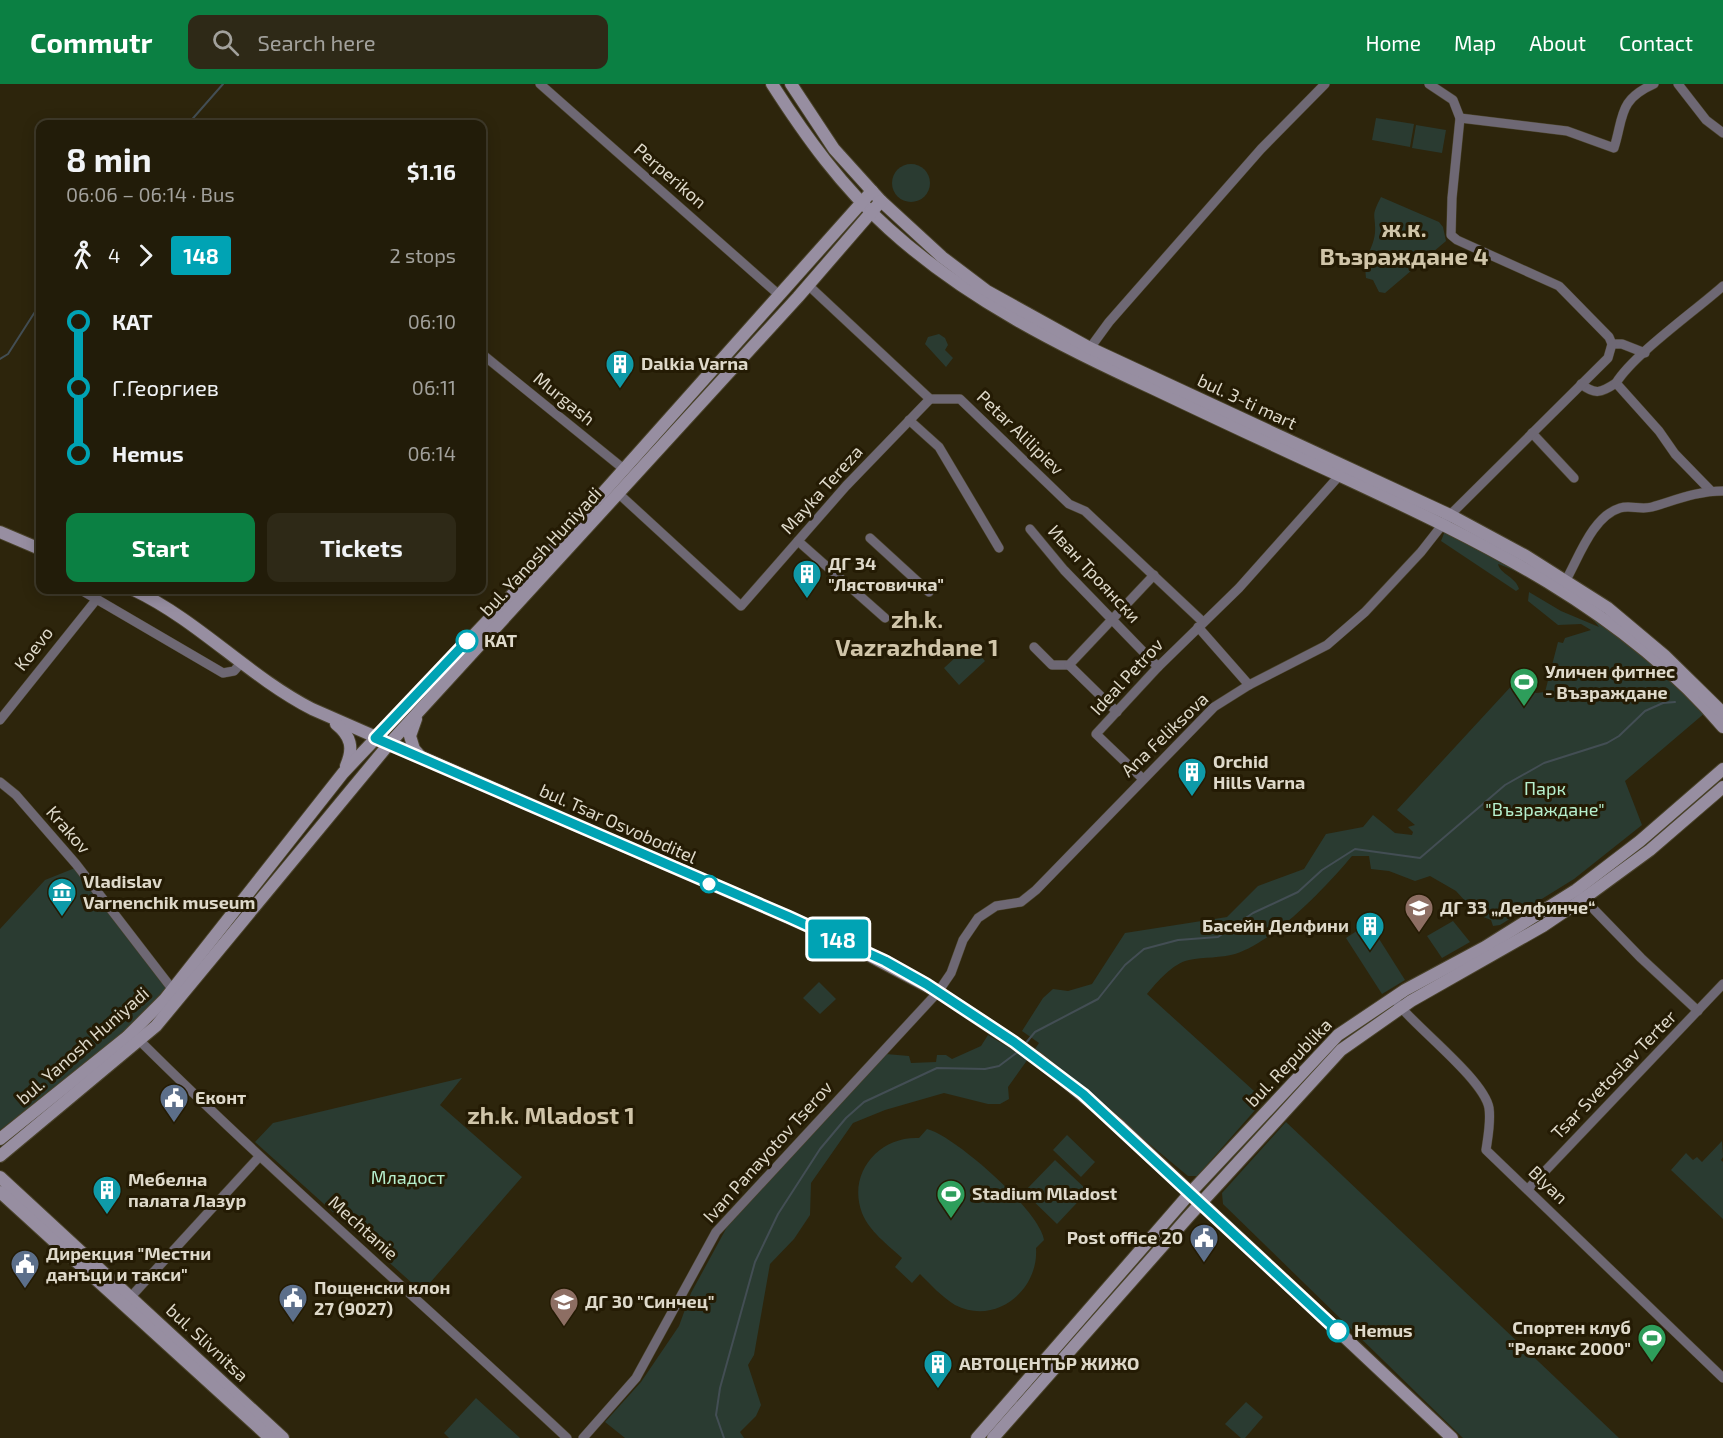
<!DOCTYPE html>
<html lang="en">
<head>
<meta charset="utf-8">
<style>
	:root { --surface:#221c09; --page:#2e2917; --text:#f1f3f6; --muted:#a2a19c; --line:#3f3a2a; --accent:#0b8043 }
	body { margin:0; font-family:"Exo 2",sans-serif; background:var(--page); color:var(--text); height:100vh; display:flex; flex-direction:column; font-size:22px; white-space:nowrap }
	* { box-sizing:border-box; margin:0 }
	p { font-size:20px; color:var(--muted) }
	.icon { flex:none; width:33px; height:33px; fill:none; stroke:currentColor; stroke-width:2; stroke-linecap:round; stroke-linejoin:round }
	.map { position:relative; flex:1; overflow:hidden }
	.details { position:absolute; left:36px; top:36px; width:450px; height:474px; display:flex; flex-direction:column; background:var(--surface); border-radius:12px; box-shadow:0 3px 15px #0003,0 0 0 2px var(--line) }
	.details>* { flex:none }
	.badge { padding:0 12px; border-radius:4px; font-size:21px; line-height:39px }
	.map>.badge { position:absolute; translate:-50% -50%; box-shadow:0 0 0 3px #fff }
	.legs { display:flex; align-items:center; gap:9px; height:66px; padding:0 30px; font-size:20px }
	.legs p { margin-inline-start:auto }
	.summary { display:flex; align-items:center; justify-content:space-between; height:102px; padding:0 30px }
	h1 { font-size:33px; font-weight:700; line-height:45px }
	.action { display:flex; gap:12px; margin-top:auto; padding:12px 30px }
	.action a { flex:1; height:69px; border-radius:12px; background:var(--accent); color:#fff; font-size:24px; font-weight:700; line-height:69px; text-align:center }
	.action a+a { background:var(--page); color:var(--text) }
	ul { padding:0 30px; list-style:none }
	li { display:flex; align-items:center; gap:21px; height:66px; font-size:22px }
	li i { display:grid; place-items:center; width:9px; height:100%; margin:0 8px; background:currentColor }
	li i::after { content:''; width:15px; height:15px; margin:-8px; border:4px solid; border-radius:50%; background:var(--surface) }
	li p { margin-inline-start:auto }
	li:first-child i { background:linear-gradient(#0000 50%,currentColor 0) }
	li:last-child i { background:linear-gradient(currentColor 50%,#0000 0) }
	header { display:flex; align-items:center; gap:36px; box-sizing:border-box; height:84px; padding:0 30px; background:var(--accent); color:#fff }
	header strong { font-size:28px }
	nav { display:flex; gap:33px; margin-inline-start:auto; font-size:21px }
	.search { width:420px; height:54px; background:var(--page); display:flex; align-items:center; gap:15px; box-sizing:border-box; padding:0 21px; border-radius:12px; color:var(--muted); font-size:22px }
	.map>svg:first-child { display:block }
	.green { fill:#2a3b31 }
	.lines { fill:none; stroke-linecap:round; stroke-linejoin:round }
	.stream { stroke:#434e54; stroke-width:2 }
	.street-casing { stroke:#49422a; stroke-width:10 }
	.secondary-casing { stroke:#49422a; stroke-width:14 }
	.street { stroke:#6e6874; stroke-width:9 }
	.secondary { stroke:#978ea1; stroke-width:12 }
	.line-1-casing { stroke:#fff; stroke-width:14 }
	.line-1 { stroke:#00a3b4; stroke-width:9 }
	.stop-1-dot { fill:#fff; stroke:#00a3b4; stroke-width:3 }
	.labels { text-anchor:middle; stroke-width:6; stroke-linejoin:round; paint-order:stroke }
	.street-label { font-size:18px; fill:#ded9ca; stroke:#241b04 }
	.poi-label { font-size:18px; font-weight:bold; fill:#ded9ca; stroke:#241b04; text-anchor:start }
	.stop-label { font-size:18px; font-weight:bold; fill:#ded9ca; stroke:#241b04; text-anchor:start }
	.park-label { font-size:18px; fill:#b7f0ce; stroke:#241b04 }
	.district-label { font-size:24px; font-weight:bold; fill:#d0c5a9; stroke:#241b04 }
</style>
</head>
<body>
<header>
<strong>Commutr</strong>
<div class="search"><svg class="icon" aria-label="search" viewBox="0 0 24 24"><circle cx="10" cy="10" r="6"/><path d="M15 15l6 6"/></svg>Search here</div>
<nav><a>Home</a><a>Map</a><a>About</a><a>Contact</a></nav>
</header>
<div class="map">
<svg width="1723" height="1354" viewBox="0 0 1723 1354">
	<rect width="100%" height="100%" fill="#2d250c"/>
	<g class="green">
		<path d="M 1376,34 L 1414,40 L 1410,63 L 1372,56 Z"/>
		<path d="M 1416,41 L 1446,46 L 1442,69 L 1412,64 Z"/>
		<circle cx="911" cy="99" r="19"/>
		<path d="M 1381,113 L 1439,138 L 1443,143 L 1446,157 L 1385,209 L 1379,208 L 1373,196 L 1366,194 C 1363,171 1373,167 1375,149 C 1376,129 1370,134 1381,113 Z"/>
		<path d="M 939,250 L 945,254 L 948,261 L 945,266 L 953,274 L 946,283 L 925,260 L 928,253 Z"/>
		<path d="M 1445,447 L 1549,500 L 1646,572 L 1706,628 L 1625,697 L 1642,741 L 1574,795 L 1500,841 L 1493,842 L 1491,836 L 1478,831 L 1456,807 L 1430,792 L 1415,797 L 1389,787 L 1371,785 L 1369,772 L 1352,772 C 1326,803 1274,858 1235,870 C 1221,874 1204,873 1189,876 C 1173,879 1157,898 1147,910 L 1264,1016 L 1197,1092 L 1188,1092 L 1035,965 L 1039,959 L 1022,947 L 1043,914 L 1053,905 L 1068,907 L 1092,900 L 1125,849 L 1227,833 L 1258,802 L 1304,785 L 1326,750 L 1363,743 L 1373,731 L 1395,749 L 1412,751 L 1413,748 L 1408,743 L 1415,741 L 1397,726 L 1516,597 L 1536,609 L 1545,608 L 1558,558 L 1563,559 L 1565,554 L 1591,546 L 1581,540 L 1558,541 L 1528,517 L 1529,508 L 1561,527 L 1599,543 C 1589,525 1520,487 1498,480 C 1500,490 1516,493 1519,505 L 1516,507 L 1441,457 Z"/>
		<path d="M 970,560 L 985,577 L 959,601 L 944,584 Z"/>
		<path d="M 75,784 L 166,904 L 115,958 L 0,1046 L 0,845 L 45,796 Z"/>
		<path d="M 1453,837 L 1470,858 L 1442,874 L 1427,852 Z"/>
		<path d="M 1369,839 L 1405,896 L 1382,910 L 1346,854 Z"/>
		<path d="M 819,898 L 836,915 L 820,930 L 803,914 Z"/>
		<path d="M 988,951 L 1028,975 L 1008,1003 L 1009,1015 L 1000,1020 L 988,1020 L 944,1009 L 885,1026 L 853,1039 L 811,1099 L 810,1131 L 794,1155 L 770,1180 L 754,1271 L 748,1281 L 761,1321 L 756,1332 L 740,1348 L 744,1354 L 625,1354 L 605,1338 L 641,1298 L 679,1242 L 691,1209 L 727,1143 L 886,970 L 909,972 L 911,979 L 936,978 L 937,971 L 946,971 L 952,975 L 981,962 Z"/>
		<path d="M 462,994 L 440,1021 L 522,1093 L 422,1208 L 255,1058 L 273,1039 Z"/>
		<path d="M 1286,1038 L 1619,1354 L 1463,1354 L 1223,1120 L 1222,1109 Z"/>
		<path d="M 927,1045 C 955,1052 1040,1127 1044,1156 L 1036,1164 C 1039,1206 996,1242 955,1221 C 942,1213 931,1201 920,1190 L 912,1199 L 895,1183 L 902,1174 C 888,1161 869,1147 862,1129 C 847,1089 879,1052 919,1054 Z"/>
		<path d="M 1067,1051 L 1095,1078 L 1081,1093 L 1053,1066 Z"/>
		<path d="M 1722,1057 L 1723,1073 L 1721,1076 L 1723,1078 L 1723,1135 L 1671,1086 L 1686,1069 L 1693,1076 L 1697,1073 L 1702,1078 Z"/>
		<path d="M 1055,1076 L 1088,1107 L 1057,1140 L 1024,1108 Z"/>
		<path d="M 476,1314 L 520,1354 L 449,1354 L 444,1349 Z"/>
		<path d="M 1246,1318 L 1263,1333 L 1245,1354 L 1241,1354 L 1225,1340 Z"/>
	</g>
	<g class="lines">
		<g class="stream">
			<path d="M 188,40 L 223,0"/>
			<path d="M 0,275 L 8,270 L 40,220"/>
			<path d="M 1025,960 L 1035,948 L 1098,915 L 1125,881 L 1144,865 L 1178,856 L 1218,853 L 1253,829 L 1298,808 L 1322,786 L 1355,765 L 1420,774 L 1505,701 L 1544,679 L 1607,659 L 1619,652 L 1645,627 L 1663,619 L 1675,618"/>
			<path d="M 724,1354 L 716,1331 L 720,1304 L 755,1178 L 778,1130 L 820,1065 L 846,1034 L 864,1018 L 937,984 L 985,985 L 999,982 L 1019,967"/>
		</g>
		<g class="street-casing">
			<g id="street">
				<path d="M 540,0 L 778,210"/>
				<path d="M 1678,0 L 1706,36 L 1723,49"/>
				<path d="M 1460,34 L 1567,47 L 1614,64 C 1624,32 1618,16 1654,0"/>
				<path d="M 808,201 L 930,315 L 960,315 L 1069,420 L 1085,427 L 1203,538"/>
				<path d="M 1612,260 L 1622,260 L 1645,269"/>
				<path d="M 1090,264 L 1109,238 L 1261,65 L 1325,0"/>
				<path d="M 482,270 L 625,386"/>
				<path d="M 1581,300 C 1595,311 1601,309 1616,299"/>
				<path d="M 909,336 L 939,363 L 999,464"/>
				<path d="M 1532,349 L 1574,394"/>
				<path d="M 1711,407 L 1675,370 L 1659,347 L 1616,299 C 1634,270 1695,227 1723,202"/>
				<path d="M 619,410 L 741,522 L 846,402 L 930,315"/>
				<path d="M 1030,445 L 1064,486 L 1158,583"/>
				<path d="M 870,454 L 929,508"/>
				<path d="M 798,457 L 885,534"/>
				<path d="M 1566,496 C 1579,473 1593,432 1620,424 C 1630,421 1641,426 1652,423 C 1676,416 1697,407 1723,407"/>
				<path d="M 81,506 L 223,589 L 234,587 L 242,578"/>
				<path d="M 1198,543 L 1249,601"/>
				<path d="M 1034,563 L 1052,581 L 1069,581 L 1154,491"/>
				<path d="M 1069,581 L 1117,628"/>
				<path d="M 0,636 L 96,516"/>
				<path d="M 1143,695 L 1096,650 L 1158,583 L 1239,504 L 1339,392"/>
				<path d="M 0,698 L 16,711 L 76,780 L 173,906"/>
				<path d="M 1579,810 L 1641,874 L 1698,927"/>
				<path d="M 1398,920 C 1418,945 1484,996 1489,1024 C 1491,1038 1488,1052 1486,1066 L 1723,1294"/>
				<path d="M 140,957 C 278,1094 425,1221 567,1354"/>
				<path d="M 1528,1105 L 1723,900"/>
				<path d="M 127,1217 L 259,1073"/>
				<path d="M 583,1354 L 636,1294 L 716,1148 L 938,908 L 951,889 L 963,856 L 978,834 L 996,822 L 1021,818 L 1036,806 L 1214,623 L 1249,601 L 1327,561 L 1365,528 L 1421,468 L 1450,431 L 1608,274 L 1612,260 L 1609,253 L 1559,202 L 1457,156 L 1451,151 L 1452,114 L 1460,34 L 1453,16 L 1429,0"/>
			</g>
		</g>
		<g class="secondary-casing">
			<g id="secondary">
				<path d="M 772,0 C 806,53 842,103 889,145 C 966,215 1060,262 1154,305 C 1217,335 1281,365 1345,394 C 1482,458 1623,525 1723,643"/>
				<path d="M 791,0 L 834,65 L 881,117 L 942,173 L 987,207 L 1090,264 L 1450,431 L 1526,472 L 1608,524 L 1664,571 L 1723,629"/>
				<path d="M 0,448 L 40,465"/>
				<path d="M 134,506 C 199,537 248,592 312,625 L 842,857 L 938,908 L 1037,974 L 1121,1043 L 1452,1354"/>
				<path d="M 416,635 L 410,652 L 414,665 L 421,673"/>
				<path d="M 336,640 C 351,652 354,664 346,682"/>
				<path d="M 0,1055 L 127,953 L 165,915 L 343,689 L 510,513 L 872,107"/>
				<path d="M 0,1072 L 156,942 L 389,660 L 798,213 L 881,117"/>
				<path d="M 0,1093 L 283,1354"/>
				<path d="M 0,1108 L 270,1354"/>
				<path d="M 977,1354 L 1191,1108 L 1338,951 L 1405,906 L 1485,863 L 1576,806 L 1640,757 L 1723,685"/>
				<path d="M 993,1354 L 1189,1132 L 1341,966 L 1411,917 L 1543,842 L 1583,815 L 1650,766 L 1723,703"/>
			</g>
		</g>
		<use href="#street" class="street"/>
		<use href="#secondary" class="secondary"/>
	</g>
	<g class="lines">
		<g class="line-1-casing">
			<path id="line-1" d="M 467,557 L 375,654 L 789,833 L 885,877 L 926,900 L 1014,958 L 1083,1010 L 1338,1247"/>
		</g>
		<use href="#line-1" class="line-1"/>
	</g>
	<defs>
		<g id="building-pin" transform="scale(1.5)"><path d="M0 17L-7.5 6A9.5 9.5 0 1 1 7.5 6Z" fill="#0f9aa8" stroke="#241b04"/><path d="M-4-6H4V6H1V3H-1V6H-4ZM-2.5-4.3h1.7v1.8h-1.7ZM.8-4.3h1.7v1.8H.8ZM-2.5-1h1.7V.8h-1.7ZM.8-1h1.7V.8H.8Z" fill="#fff"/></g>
		<g id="stadium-pin" transform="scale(1.5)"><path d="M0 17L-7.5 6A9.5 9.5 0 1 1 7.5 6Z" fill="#2e9e5b" stroke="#241b04"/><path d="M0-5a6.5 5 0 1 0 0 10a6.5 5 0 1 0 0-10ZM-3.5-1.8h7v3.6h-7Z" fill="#fff"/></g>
		<g id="museum-pin" transform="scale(1.5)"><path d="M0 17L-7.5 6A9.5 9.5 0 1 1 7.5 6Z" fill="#0f9aa8" stroke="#241b04"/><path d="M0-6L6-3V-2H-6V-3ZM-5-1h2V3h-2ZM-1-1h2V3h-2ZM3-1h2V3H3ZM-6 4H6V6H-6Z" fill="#fff"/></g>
		<g id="school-pin" transform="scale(1.5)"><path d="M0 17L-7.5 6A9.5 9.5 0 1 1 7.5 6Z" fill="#8d6e63" stroke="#241b04"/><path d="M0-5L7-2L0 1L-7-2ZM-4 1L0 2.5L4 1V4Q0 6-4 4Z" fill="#fff"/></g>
		<g id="civic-pin" transform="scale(1.5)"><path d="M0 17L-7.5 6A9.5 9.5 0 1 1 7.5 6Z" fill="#5c6f8a" stroke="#241b04"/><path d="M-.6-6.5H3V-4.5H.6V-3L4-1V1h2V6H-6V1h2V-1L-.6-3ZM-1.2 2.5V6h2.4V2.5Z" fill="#fff"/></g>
	</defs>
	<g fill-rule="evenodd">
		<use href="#building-pin" x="620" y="280"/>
		<use href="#building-pin" x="807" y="490"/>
		<use href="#stadium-pin" x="1524" y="598"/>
		<use href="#building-pin" x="1192" y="688"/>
		<use href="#museum-pin" x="62" y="808"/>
		<use href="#school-pin" x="1419" y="824"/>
		<use href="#building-pin" x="1370" y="842"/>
		<use href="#civic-pin" x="174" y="1014"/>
		<use href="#building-pin" x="107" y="1106"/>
		<use href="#stadium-pin" x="951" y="1110"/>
		<use href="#civic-pin" x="1204" y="1154"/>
		<use href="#civic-pin" x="25" y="1180"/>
		<use href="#civic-pin" x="293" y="1214"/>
		<use href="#school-pin" x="564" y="1218"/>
		<use href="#stadium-pin" x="1652" y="1254"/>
		<use href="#building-pin" x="938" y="1280"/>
	</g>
	<g class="stop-1-dot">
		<circle cx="467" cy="557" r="10"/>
		<circle cx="709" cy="800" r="8"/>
		<circle cx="1338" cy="1247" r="10"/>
	</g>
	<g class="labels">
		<g class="street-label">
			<text transform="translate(670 92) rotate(41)" y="6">Perperikon</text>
			<text transform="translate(564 315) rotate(39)" y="6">Murgash</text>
			<text transform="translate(1247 318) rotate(25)" y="6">bul. 3-ti mart</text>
			<text transform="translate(1020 349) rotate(44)" y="6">Petar Alilipiev</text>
			<text transform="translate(822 406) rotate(-48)" y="6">Mayka Tereza</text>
			<text transform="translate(541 468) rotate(-47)" y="6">bul. Yanosh Huniyadi</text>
			<text transform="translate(1094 490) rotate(47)" y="6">Иван Троянски</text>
			<text transform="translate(34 565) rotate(-52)" y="6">Koevo</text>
			<text transform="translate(1127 593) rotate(-47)" y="6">Ideal Petrov</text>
			<text transform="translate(1165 651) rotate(-44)" y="6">Ana Feliksova</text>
			<text transform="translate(618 740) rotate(24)" y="6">bul. Tsar Osvoboditel</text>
			<text transform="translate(68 746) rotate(49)" y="6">Krakov</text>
			<text transform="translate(83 962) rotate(-41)" y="6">bul. Yanosh Huniyadi</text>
			<text transform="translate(1289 979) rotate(-46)" y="6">bul. Republika</text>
			<text transform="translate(1614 991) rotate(-46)" y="6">Tsar Svetoslav Terter</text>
			<text transform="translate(768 1068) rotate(-48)" y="6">Ivan Panayotov Tserov</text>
			<text transform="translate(1548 1101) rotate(44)" y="6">Blyan</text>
			<text transform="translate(363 1144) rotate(42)" y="6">Mechtanie</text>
			<text transform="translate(207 1259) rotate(43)" y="6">bul. Slivnitsa</text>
		</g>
		<g class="poi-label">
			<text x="641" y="286">Dalkia Varna</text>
			<text x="828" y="486">ДГ 34<tspan x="828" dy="21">"Лястовичка"</tspan></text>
			<text x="1545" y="594">Уличен фитнес<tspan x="1545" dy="21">- Възраждане</tspan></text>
			<text x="1213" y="684">Orchid<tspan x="1213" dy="21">Hills Varna</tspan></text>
			<text x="83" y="804">Vladislav<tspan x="83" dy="21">Varnenchik museum</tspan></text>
			<text x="1440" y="830">ДГ 33 „Делфинче“</text>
			<text x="1349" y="848" text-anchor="end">Басейн Делфини</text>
			<text x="195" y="1020">Еконт</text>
			<text x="128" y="1102">Мебелна<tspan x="128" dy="21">палата Лазур</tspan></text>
			<text x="972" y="1116">Stadium Mladost</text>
			<text x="1183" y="1160" text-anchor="end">Post office 20</text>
			<text x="46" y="1176">Дирекция "Местни<tspan x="46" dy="21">данъци и такси"</tspan></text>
			<text x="314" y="1210">Пощенски клон<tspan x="314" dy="21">27 (9027)</tspan></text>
			<text x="585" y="1224">ДГ 30 "Синчец"</text>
			<text x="1631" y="1250" text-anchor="end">Спортен клуб<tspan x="1631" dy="21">"Релакс 2000"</tspan></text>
			<text x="959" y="1286">АВТОЦЕНТЪР ЖИЖО</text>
		</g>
		<g class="stop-label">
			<text x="484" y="563">КАТ</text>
			<text x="1354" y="1253">Hemus</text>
		</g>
		<g class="park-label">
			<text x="1545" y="711">Парк<tspan x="1545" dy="21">"Възраждане"</tspan></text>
			<text x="408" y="1100">Младост</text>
		</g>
		<g class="district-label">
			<text x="1404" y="153">ж.к.<tspan x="1404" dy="28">Възраждане 4</tspan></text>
			<text x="917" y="544">zh.k.<tspan x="917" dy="28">Vazrazhdane 1</tspan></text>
			<text x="551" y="1040">zh.k. Mladost 1</text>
		</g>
	</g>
</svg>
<b class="badge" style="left:838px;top:855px;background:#00a3b4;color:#fff">148</b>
<section class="details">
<div class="summary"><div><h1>8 min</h1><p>06:06 – 06:14 · Bus</p></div><b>$1.16</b></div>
<div class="legs"><svg class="icon" aria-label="walk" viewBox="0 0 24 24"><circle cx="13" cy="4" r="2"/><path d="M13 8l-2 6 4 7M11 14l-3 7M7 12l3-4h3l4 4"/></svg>4<svg class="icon" aria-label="forward" viewBox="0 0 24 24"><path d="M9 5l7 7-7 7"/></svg><b class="badge" style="background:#00a3b4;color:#fff">148</b><p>2 stops</p></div>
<ul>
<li><i style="color:#00a3b4"></i><b>КАТ</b><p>06:10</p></li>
<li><i style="color:#00a3b4"></i><span>Г.Георгиев</span><p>06:11</p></li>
<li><i style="color:#00a3b4"></i><b>Hemus</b><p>06:14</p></li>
</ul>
<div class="action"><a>Start</a><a>Tickets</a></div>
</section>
</div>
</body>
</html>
